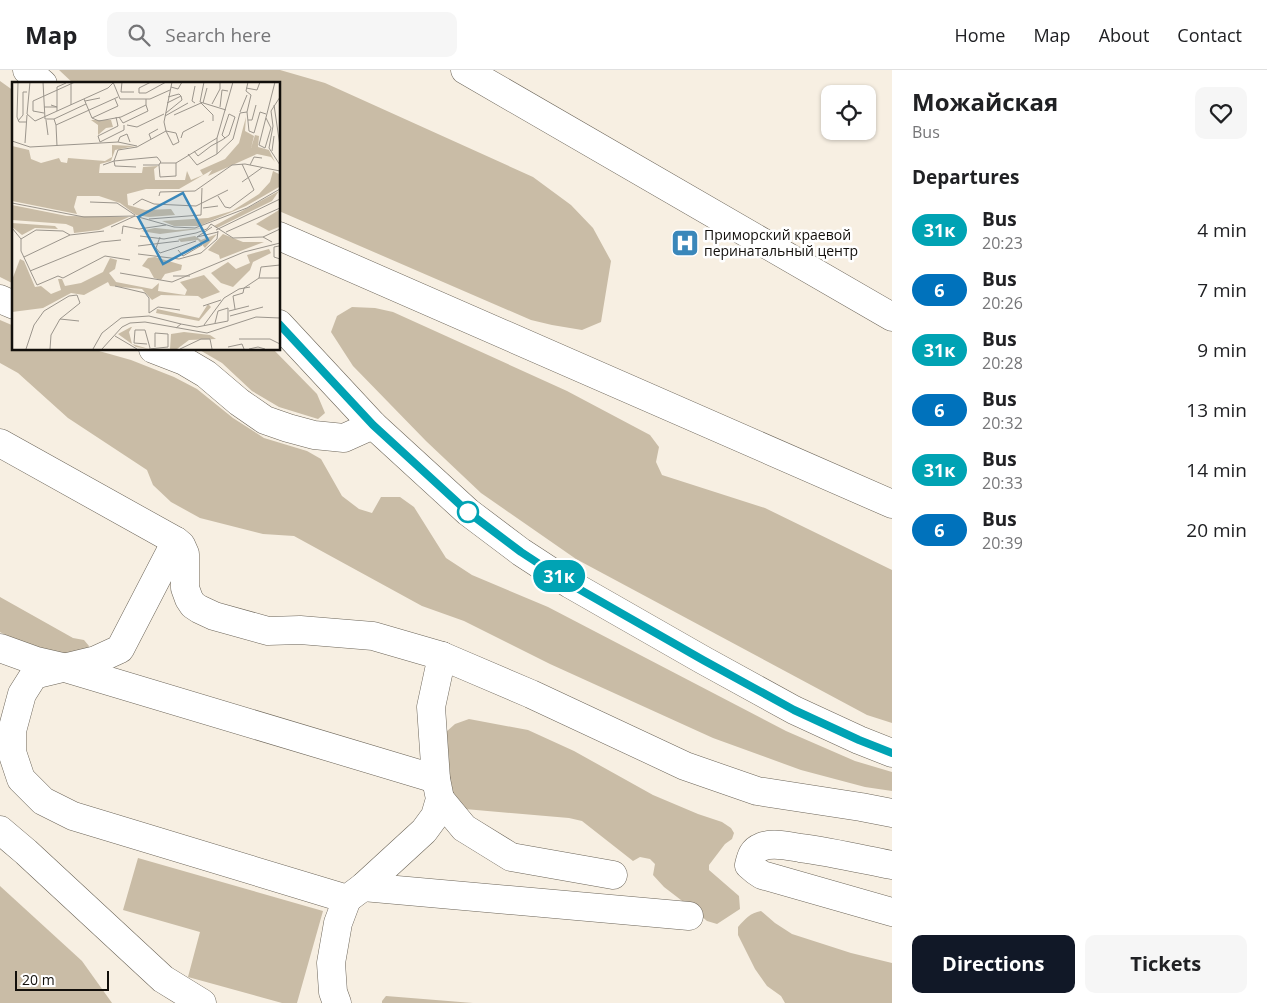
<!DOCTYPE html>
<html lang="en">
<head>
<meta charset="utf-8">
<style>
	:root { --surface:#fff; --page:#f6f6f6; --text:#202124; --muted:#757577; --line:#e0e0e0; --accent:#111827 }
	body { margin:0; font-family:"Open Sans",sans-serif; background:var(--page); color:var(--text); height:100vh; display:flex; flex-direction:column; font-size:19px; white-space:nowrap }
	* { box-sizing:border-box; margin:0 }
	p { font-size:16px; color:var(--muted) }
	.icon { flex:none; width:28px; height:28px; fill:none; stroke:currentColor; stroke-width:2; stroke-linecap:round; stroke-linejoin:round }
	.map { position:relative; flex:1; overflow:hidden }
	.drawer { display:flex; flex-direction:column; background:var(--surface); width:375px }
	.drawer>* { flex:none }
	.badge { padding:0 10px; border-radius:16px; font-size:18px; line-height:32px }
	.fabs { position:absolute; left:821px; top:15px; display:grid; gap:10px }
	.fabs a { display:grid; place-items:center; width:55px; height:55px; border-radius:10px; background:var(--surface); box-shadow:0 1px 4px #0004; font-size:25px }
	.scale { position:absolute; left:15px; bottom:12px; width:94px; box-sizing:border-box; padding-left:5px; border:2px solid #120f0b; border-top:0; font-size:14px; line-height:18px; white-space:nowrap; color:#120f0b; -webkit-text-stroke:4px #fff; paint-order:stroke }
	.map>.badge { position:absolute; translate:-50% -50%; box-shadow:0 0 0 2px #fff }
	h2 { padding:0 20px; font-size:19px; line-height:45px }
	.round { display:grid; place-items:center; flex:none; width:52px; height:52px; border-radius:10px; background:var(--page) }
	.head { display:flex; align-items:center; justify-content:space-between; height:85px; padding:0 20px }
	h1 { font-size:24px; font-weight:700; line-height:38px }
	.button { display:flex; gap:10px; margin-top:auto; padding:10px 20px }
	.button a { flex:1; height:58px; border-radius:10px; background:var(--accent); color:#fff; font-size:20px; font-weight:700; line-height:58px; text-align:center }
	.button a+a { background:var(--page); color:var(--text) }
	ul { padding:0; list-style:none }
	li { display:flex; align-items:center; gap:15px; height:60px; padding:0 20px }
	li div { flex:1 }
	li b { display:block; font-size:19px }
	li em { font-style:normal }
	li .badge { min-width:55px; font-weight:700; text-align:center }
	header { display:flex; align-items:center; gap:30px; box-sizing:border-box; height:70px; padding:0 25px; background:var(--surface); border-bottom:1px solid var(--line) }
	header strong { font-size:24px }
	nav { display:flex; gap:28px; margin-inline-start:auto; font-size:18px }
	.search { width:350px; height:45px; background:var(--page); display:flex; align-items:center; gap:12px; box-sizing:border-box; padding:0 18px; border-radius:10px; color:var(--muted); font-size:19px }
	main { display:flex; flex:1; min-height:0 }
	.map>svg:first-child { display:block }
	.green { fill:#c9bca6 }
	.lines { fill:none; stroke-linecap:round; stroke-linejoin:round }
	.minor-casing { stroke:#6c6559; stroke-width:29 }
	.major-casing { stroke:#6c6559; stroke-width:29 }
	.minor { stroke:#fff; stroke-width:28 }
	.major { stroke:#fff; stroke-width:28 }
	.line-casing { stroke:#fff; stroke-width:11 }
	.line { stroke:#00a3b4; stroke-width:8 }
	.stop-dot { fill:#fff; stroke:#00a3b4; stroke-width:2.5 }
	.labels { text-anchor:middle; stroke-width:5; stroke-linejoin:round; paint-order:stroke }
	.poi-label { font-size:14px; fill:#120f0b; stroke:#fff; text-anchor:start }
	.inset-road { fill:none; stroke:#9b958c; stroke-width:1 }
	.view { fill:#3a87ba; fill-opacity:0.15; stroke:#3a87ba; stroke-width:2.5 }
	.inset-edge { fill:none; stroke:#120f0b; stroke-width:2.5 }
</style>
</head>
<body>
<header>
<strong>Map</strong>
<div class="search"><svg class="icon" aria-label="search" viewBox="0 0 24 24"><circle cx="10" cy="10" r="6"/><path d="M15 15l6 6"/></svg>Search here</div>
<nav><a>Home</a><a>Map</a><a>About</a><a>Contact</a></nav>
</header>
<main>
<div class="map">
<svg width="892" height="933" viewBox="0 0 892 933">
	<rect width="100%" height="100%" fill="#f7efe2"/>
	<g class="green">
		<path d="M 59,0 L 280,0 L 325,13 L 533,107 L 571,135 L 593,158 L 611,191 L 601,252 L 582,260 L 552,255 L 531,250 L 279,141 L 279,14 L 74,14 Z"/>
		<path d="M 0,11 L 14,21 L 14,214 L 0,207 Z"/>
		<path d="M 352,237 L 375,238 L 393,242 L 567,321 L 650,365 L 659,377 L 656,392 L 662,405 L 765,438 L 892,500 L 892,653 L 867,645 L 576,489 L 481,423 L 426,371 L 353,296 L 331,262 L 337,246 Z"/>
		<path d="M 0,250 L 14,256 L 14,279 L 92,279 L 131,290 L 174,307 L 197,319 L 233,348 L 264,368 L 307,381 L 321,389 L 342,426 L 359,439 L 372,443 L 381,427 L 400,427 L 414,437 L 446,488 L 472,505 L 548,537 L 786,661 L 855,691 L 892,702 L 892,721 L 865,717 L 801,700 L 713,668 L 550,594 L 464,551 L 422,536 L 294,466 L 263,464 L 200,448 L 171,432 L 153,415 L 147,400 L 68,348 L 18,303 L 0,293 Z"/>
		<path d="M 198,279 L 273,279 L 317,324 L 325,343 L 318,349 L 279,337 L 252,321 L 222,293 Z"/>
		<path d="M 0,527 L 73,568 L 84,570 L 89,576 L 88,580 L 64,587 L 11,568 L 0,562 Z"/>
		<path d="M 469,649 L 528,660 L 574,681 L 653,725 L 698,744 L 722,752 L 731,758 L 734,763 L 732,769 L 725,774 L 709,795 L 709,800 L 739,826 L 740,839 L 717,854 L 707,851 L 694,840 L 664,817 L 653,805 L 655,794 L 650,789 L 640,787 L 633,791 L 582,751 L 569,748 L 465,739 L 452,721 L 447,702 L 446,662 L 455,654 Z"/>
		<path d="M 138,788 L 323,841 L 297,933 L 282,933 L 188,907 L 200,862 L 123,840 Z"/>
		<path d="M 0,816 L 82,891 L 112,933 L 0,933 Z"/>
		<path d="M 761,841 L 775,853 L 792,864 L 851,883 L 892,893 L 892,933 L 785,933 L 781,926 L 767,916 L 755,899 L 738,865 L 738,857 C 745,849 750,843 761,841 Z"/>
		<path d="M 386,926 L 473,933 L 382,933 L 382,931 Z"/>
	</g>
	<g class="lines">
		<g class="minor-casing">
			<g id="minor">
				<path d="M 465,0 L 892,247"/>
				<path d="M 279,166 L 892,434"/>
				<path d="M 0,229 L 14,235"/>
				<path d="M 153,279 L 184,291 L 206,304 L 239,332 L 265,350 L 288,358 L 314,365 L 344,368 L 373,355"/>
				<path d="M 0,373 L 176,471 L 181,475 L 185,484 L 185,518 L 189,529 L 193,535 L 199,539 L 214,546 L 268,561 L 300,560 L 373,566 L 442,586 L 531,624 L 685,696 L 757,721 L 861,737 L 892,743"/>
				<path d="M 176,471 L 120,579 L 96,590 L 34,605 L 22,624 L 12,661 L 12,682 L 21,709 L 43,731 L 73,746 L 347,829 L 363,817 L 424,761 L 435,746 L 440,729 L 436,709 L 431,637 L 442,586"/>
				<path d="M 0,578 L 36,591 L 62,597 L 436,709"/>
				<path d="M 440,729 L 464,758 L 511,787 L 613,805"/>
				<path d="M 0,760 L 26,782 L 163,909 L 202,933"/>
				<path d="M 892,795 C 861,789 831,782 800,778 C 788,776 773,772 761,777 C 753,780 751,786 749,795 L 756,801 L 762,805 L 892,842"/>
				<path d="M 363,817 L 689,846"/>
				<path d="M 337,933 L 333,922 L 331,893 L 338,853 L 347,829"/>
			</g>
		</g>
		<g class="major-casing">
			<g id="major">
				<path d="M 27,0 L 43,14"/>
				<path d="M 279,254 L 373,355 L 468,442 L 521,482 L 570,514 L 703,590 L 794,640 L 859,670 L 892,683"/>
			</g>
		</g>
		<use href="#minor" class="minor"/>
		<use href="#major" class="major"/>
	</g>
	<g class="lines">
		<g class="line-casing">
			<path id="line" d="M 279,254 L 373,355 L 468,442 L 521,482 L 570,514 L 703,590 L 794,640 L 859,670 L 892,683"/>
		</g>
		<use href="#line" class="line"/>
	</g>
	<defs>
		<g id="hospital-square" transform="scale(1.4375)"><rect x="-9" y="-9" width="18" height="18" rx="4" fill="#3a87ba" stroke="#fff"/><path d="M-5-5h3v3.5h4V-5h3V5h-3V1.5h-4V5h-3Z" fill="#fff"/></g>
	</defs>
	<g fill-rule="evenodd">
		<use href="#hospital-square" x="685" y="173"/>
	</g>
	<circle class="stop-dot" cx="468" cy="442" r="10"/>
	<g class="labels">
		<g class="poi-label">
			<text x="704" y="170">Приморский краевой<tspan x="704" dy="16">перинатальный центр</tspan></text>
		</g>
	</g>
	<g transform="translate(12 12)">
		<rect width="268" height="268" fill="#f7efe2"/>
		<path d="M 234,35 L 233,49 L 242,54 L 239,66 L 243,53 L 247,54 L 246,65 L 257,68 L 263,80 L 259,75 L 245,72 L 196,94 L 200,88 L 167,107 L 134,107 L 115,112 L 116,123 L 133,128 L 159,127 L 163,133 L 137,135 L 124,133 L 108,121 L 87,114 L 65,114 L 62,125 L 65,132 L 0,119 L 0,64 L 17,68 L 19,77 L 29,81 L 47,76 L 49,80 L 55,81 L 56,76 L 93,79 L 100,75 L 100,63 L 123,64 L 103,68 L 99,79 L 88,82 L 87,91 L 130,91 L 131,85 L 146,84 L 142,87 L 143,98 L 173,98 L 175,89 L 179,98 L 191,93 L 188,88 L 213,77 L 227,61 ZM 79,38 L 99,38 L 101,45 L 94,46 L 86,53 L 86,43 ZM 261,89 L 267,92 L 267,105 L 234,124 L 187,144 L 162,144 L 150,139 L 196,136 L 220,129 L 247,112 L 258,100 ZM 267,109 L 260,119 L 205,146 L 202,144 ZM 0,123 L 55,134 L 117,135 L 87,148 L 62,151 L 61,145 L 54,142 L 0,138 ZM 267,128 L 267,145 L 257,149 L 244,142 ZM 0,141 L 43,144 L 46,147 L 23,146 L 10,153 L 0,145 ZM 143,146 L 164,148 L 194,146 L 148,152 L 129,149 ZM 205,152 L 193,166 L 186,158 L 169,160 L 166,157 L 183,154 L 189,158 ZM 211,152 L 231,160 L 252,160 L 208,177 L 207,173 L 196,168 ZM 257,167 L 259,171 L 241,180 L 238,188 L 221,205 L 209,201 L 199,191 L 216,180 L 224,187 L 238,181 L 235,173 ZM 143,175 L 170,183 L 169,188 L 153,192 L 149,198 L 142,196 L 137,187 L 130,184 L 136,176 ZM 98,176 L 105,178 L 103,187 L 97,191 L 104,200 L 140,207 L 147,201 L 146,209 L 173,213 L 175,208 L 168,200 L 192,193 L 208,210 L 190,217 L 186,214 L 149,213 L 140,218 L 130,207 L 98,204 L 96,200 L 72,213 L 59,211 L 31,226 L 0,230 L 0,198 L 8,177 L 12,179 L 23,205 L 29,204 L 39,212 L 49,208 L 46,197 L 50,197 L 53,204 L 69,201 L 91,190 ZM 196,222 L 199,225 L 187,239 L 144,231 L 145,227 L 187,236 ZM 137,244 L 120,245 L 117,250 L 120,262 L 137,267 L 124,265 L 106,252 L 119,245 ZM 172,250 L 198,253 L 204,257 L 177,258 L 165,267 L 158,267 L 159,252 Z" fill="#c9bca6"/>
		<path class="inset-road" d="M 6,0 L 5,35 L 7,40 L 14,40M 18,0 L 15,32 L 23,39 L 96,6 L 102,0M 31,0 L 33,37 L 42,37M 101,0 L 108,17 L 138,17 L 158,8M 110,0 L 109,10 L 122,10M 139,0 L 127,6 L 127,11 L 134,11 L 154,0M 192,0 L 188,20 L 214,28M 221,0 L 205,56 L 205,72 L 221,57 L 228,31 L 235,30 L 237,49 L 242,51 L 248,30 L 254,32M 183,4 L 180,19 L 183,21M 159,5 L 166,7 L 170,0M 234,6 L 245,8 L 248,0M 268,15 L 259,29 L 261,44 L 257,66 L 268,83M 72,17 L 80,36 L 87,39 L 109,35 L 134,23 L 134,17M 73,19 L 88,16M 155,21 L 169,14 L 167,12 L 156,15M 191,21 L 195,6M 74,22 L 42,37 L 44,43 L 106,15M 200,22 L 208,7 L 208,0M 59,23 L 59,1M 262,23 L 268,64M 32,25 L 45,25 L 39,23M 208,25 L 210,8 L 216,9M 45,29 L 45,5 L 54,1M 228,30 L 235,13M 235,30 L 239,13 L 234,9 L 236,0M 32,31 L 21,29 L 21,19 L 63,0M 154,31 L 170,18 L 169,14M 162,33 L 189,21 L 201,33 L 201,39M 153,34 L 176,21M 104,35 L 106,44 L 86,54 L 88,60 L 112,48 L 112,43M 107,35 L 111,41 L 136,29 L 134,23M 80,36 L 106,24 L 103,17M 254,36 L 259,46 L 253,66 L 247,63 L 263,0M 34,38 L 36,53M 236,38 L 240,38 L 244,23M 6,39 L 11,33 L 11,10 L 15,10M 44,43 L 45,64M 115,43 L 125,45 L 152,32M 154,49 L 164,51 L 167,60 L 161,63 L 154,49 L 152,40 L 160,0M 169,56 L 171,50 L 192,39M 139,57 L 137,52 L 146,47M 0,59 L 18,65 L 106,60 L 125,64M 106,60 L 108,55 L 115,52 L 118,60M 13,61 L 15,33M 182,69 L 186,74 L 199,64 L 210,58 L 213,56 L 217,53 L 223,35 L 217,32 L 210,53 L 213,56M 260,69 L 262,54M 176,72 L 185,83 L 205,72M 148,81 L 164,81 L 164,94 L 148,95 L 147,83 L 148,81 L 149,80 L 145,75 L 102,79 L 106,68 L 125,65 L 154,49M 164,81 L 205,56M 91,83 L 102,79 L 103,84 L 124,85M 131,83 L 147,83M 238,83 L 242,75 L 250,76M 230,100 L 251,85M 147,114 L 148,110 L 183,109 L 220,83 L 233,82 L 268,89M 206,114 L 213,125 L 218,126 L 242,108 L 230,82M 78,120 L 105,121 L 123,133M 0,121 L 72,135 L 123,134 L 162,145 L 183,146 L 235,126 L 268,107M 121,123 L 130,117 L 142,122 L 184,124 L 216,108M 191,126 L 206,124M 137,137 L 189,133 L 190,106M 99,145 L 123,134M 200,145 L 185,155 L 206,150M 0,146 L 9,157 L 9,169 L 25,203 L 46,194 L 51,196 L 93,174 L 118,178M 204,148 L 268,117M 214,150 L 268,126M 110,152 L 111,144 L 127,147 L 154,143M 128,154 L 152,157 L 184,151 L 195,147 L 199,142 L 221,156 L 251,155 L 260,160M 148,155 L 144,166 L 148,171 L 184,159M 251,155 L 268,147M 9,157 L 24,148 L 51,149 L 58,153M 126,164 L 167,159M 267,164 L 262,165 L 262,175 L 268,177M 166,168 L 171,174 L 190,163M 126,172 L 167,177 L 189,171 L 205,157 L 206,149M 12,175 L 58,153 L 92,149M 268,183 L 249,185 L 247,196 L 268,196M 18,189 L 89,160 L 109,158M 108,191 L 160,200 L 232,170 L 268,161M 161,194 L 178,194M 103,204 L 133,211 L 137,216 L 137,231M 191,224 L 209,218M 223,227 L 221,214 L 231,211 L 232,206 L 247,196M 217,229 L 237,224M 137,231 L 146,225 L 168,228M 218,234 L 251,225M 48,237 L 67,239M 169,242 L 185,245 L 216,239 L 216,226 L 206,229 L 203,241M 192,243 L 212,216 L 227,207 L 238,205M 103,254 L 125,267M 227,257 L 258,257 L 268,262M 135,262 L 122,261 L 123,248 L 133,248 L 138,266M 216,265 L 230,262 L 232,267M 14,267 L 22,243 L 32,229 L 57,214 L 65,213 L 68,221 L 48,237 L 39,253 L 38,267M 81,267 L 90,251 L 109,236 L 137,234 L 169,242 L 164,246M 90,267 L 110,245 L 118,241 L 133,240 L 195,251 L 244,235 L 268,236M 137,267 L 156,265 L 156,252 L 143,251 L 143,265M 168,267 L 189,257 L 198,257 L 200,267M 237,267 L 246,265 L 253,267"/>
		<path class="view" d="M 171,111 L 196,158 L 151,182 L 126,135 Z"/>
		<rect width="268" height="268" class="inset-edge"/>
	</g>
</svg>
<div class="fabs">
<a><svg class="icon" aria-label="locate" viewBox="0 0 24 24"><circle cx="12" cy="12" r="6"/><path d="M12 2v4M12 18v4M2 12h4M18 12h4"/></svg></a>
</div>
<div class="scale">20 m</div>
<b class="badge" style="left:559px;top:506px;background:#00a3b4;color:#fff">31к</b>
</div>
<section class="drawer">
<div class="head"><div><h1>Можайская</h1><p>Bus</p></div><a class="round"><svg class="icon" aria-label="heart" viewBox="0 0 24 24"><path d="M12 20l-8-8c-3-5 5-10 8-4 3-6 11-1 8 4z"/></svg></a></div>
<h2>Departures</h2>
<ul>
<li><span class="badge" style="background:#00a3b4;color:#fff">31к</span><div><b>Bus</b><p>20:23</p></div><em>4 min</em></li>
<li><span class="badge" style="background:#0072bc;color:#fff">6</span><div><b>Bus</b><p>20:26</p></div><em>7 min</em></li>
<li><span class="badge" style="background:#00a3b4;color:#fff">31к</span><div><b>Bus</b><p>20:28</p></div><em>9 min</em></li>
<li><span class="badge" style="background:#0072bc;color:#fff">6</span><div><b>Bus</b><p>20:32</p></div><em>13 min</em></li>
<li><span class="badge" style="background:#00a3b4;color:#fff">31к</span><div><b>Bus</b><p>20:33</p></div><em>14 min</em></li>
<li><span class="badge" style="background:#0072bc;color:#fff">6</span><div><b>Bus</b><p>20:39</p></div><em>20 min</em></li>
</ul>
<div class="button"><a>Directions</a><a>Tickets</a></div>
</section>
</main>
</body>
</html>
